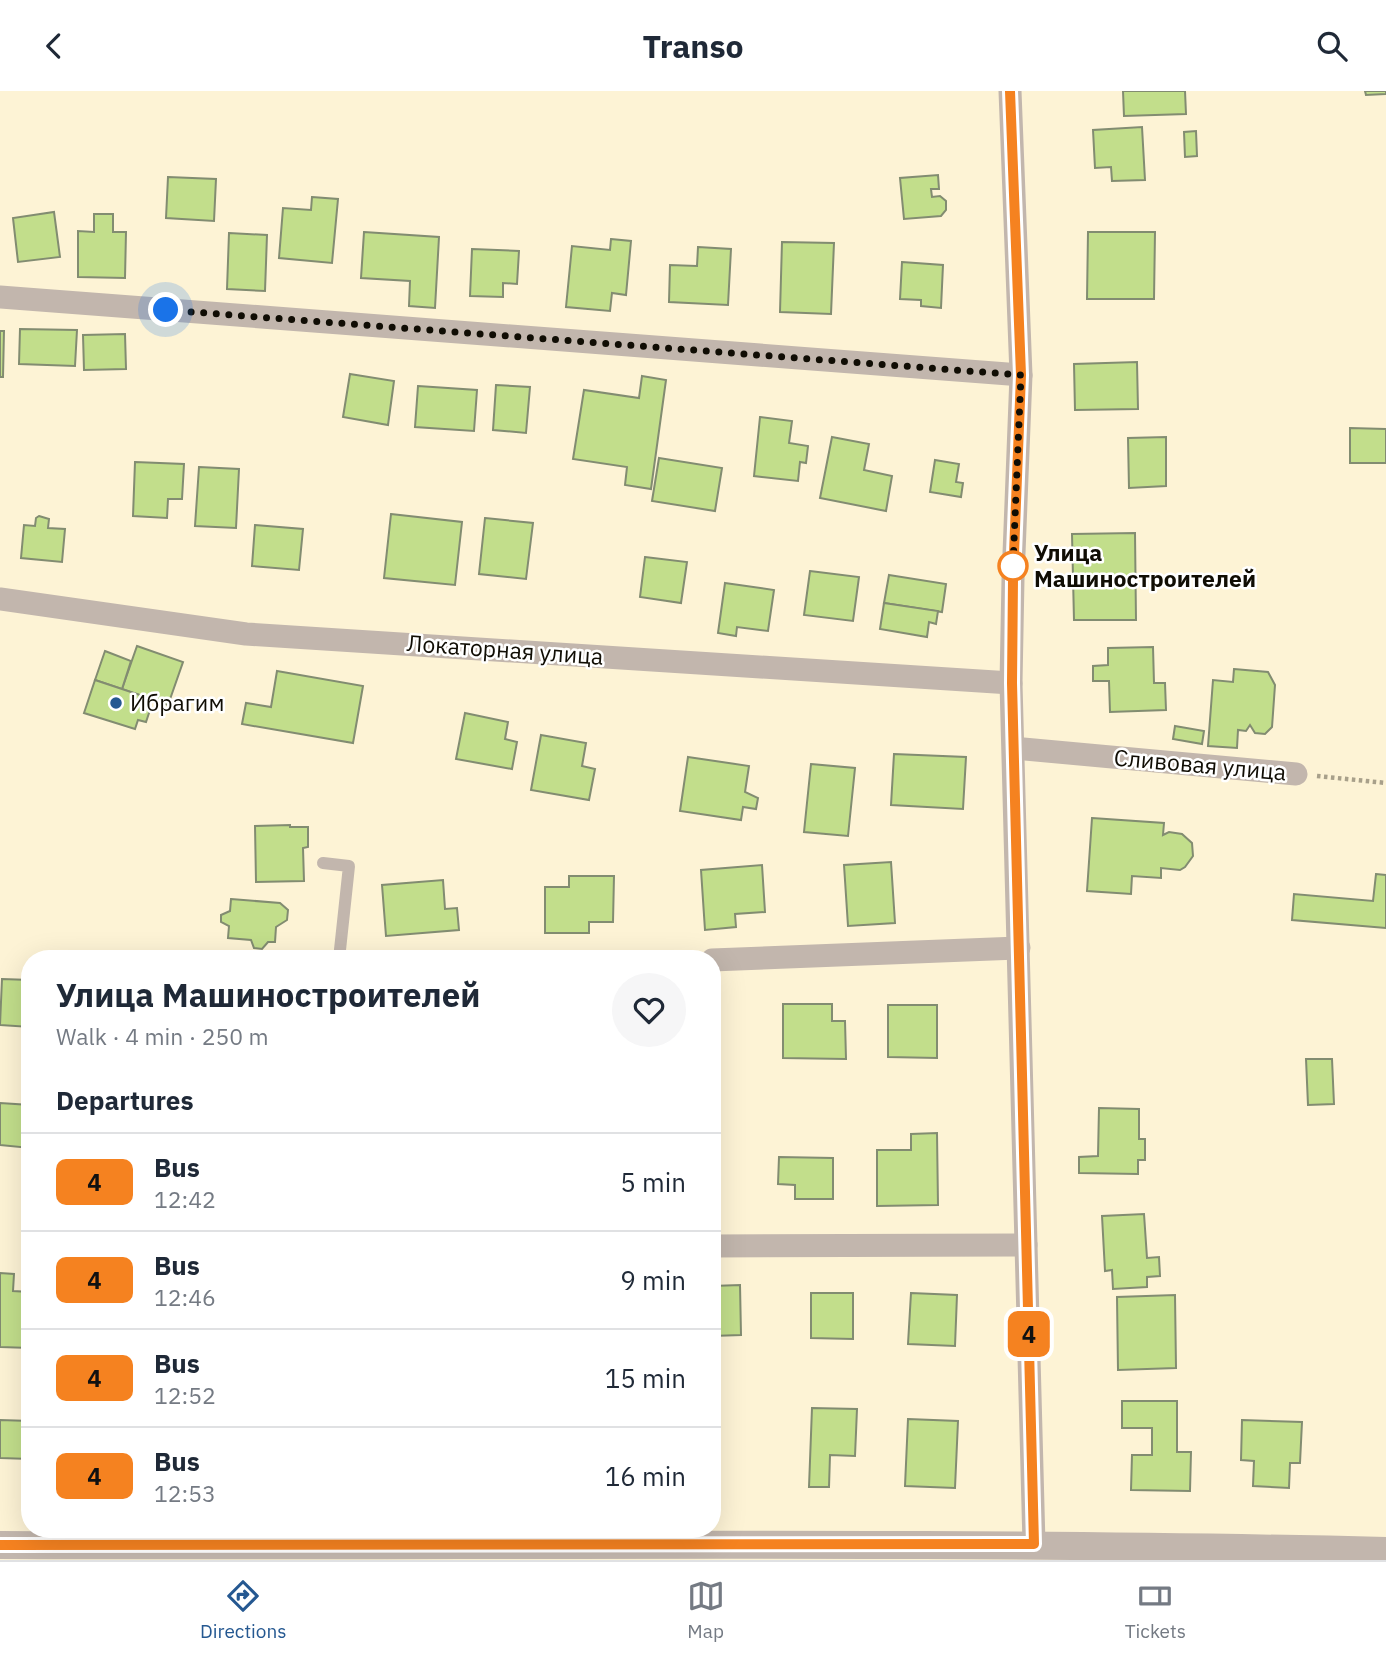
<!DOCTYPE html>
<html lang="en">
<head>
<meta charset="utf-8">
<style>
	:root { --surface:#fff; --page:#f6f6f7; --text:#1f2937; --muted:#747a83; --line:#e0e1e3; --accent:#255891 }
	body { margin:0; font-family:"IBM Plex Sans",sans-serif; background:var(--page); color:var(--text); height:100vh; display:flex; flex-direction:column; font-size:26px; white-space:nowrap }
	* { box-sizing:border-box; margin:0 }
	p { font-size:23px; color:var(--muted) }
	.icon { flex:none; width:38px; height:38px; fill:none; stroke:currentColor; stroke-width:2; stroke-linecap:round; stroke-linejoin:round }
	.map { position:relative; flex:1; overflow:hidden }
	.drawer { position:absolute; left:21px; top:859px; width:700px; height:588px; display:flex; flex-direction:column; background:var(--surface); border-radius:28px; box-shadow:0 7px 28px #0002 }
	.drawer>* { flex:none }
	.badge { padding:0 14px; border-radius:10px; font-size:24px; line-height:46px }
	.you { position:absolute; width:35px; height:35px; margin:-18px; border:5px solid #fff; border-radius:50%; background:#1a73e8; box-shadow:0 0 0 10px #1a73e833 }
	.map>.badge { position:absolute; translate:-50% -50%; box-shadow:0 0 0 4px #fff }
	h2 { padding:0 35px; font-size:26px; line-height:63px }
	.round { display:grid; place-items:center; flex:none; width:74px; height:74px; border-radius:37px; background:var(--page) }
	.overview { display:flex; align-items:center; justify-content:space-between; height:119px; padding:0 35px }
	h1 { font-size:33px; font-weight:700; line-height:52px }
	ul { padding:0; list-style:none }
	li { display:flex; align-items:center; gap:21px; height:98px; padding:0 35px; border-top:2px solid var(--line) }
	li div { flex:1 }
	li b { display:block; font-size:26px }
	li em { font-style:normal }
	li .badge { min-width:77px; font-weight:700; text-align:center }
	header { display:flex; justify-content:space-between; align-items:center; height:91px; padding:0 35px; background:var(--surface); font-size:32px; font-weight:700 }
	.dock { display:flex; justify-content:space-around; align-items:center; height:98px; border-top:2px solid var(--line); background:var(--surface); font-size:19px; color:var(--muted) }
	.dock a { display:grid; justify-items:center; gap:4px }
	.dock .current { color:var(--accent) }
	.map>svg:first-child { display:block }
	.building { fill:#c2de8b; stroke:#828c71; stroke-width:2 }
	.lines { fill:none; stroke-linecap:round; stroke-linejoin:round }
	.path { stroke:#a8a08a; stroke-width:4.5; stroke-dasharray:3.5 3.5; stroke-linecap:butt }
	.service { stroke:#c2b6ad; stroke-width:12 }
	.minor { stroke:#c2b6ad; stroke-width:23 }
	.tertiary { stroke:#c2b6ad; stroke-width:28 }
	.line-casing { stroke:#fff; stroke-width:16 }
	.line { stroke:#f58220; stroke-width:10 }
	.walk { stroke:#100d04; stroke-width:7; stroke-dasharray:0 12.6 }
	.stop-dot { fill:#fff; stroke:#f58220; stroke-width:3.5 }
	.poi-dot { fill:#255891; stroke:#fff; stroke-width:2.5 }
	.labels { text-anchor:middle; stroke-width:5; stroke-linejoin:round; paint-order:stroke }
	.stop-label { font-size:23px; font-weight:bold; fill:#100d04; stroke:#fff; text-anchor:start }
	.street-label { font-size:23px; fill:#100d04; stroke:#fff }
	.poi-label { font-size:23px; fill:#100d04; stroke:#fff; text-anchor:start }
</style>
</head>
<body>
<header><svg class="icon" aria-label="back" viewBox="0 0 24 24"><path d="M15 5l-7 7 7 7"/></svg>Transo<svg class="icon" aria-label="search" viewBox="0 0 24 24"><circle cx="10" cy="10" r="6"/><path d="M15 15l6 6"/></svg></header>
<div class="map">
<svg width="1386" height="1469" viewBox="0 0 1386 1469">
	<rect width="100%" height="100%" fill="#fdf3d5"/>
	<g class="building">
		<path d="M 1123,0 L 1185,0 L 1186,23 L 1124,25 Z"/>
		<path d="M 1365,0 L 1386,0 L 1386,3 L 1366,4 Z"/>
		<path d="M 1142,36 L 1145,89 L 1112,90 L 1111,76 L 1095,77 L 1093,39 Z"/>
		<path d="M 1196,40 L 1197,65 L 1185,66 L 1184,41 Z"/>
		<path d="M 938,84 L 939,98 L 931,98 L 932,106 L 940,105 L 946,110 L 946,119 L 941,125 L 904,128 L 900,87 Z"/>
		<path d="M 168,86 L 216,88 L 214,130 L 166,127 Z"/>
		<path d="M 312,106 L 338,108 L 332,172 L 279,167 L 283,117 L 311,119 Z"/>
		<path d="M 54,121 L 60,166 L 18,171 L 13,127 Z"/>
		<path d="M 94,123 L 113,123 L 113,141 L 126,141 L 125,187 L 78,186 L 78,140 L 94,141 Z"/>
		<path d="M 364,141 L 439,146 L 435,217 L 409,215 L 410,190 L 361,187 Z"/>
		<path d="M 1088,141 L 1155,141 L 1154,208 L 1087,208 Z"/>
		<path d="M 229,142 L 267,144 L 265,200 L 227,198 Z"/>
		<path d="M 611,148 L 631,150 L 626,204 L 612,202 L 610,220 L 566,216 L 572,155 L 610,159 Z"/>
		<path d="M 782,151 L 834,152 L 831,223 L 780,221 Z"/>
		<path d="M 698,156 L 731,158 L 728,214 L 669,211 L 670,174 L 697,175 Z"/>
		<path d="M 472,158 L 519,160 L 517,193 L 503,192 L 503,206 L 470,205 Z"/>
		<path d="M 902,171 L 943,174 L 941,217 L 921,215 L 921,209 L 900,208 Z"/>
		<path d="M 20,238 L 77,239 L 75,275 L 19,273 Z"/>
		<path d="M 0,240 L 4,240 L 3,286 L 0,286 Z"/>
		<path d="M 125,243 L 126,278 L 84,279 L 83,244 Z"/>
		<path d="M 1137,271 L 1138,318 L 1075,319 L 1074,273 Z"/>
		<path d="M 350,283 L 394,290 L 388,334 L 343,326 Z"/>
		<path d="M 642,285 L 666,289 L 651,398 L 625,394 L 627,376 L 573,368 L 584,299 L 639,307 Z"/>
		<path d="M 496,294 L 530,296 L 526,342 L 493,339 Z"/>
		<path d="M 418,295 L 477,299 L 474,340 L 415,336 Z"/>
		<path d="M 760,326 L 792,330 L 789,352 L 808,355 L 806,372 L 800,371 L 798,390 L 754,385 Z"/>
		<path d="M 1350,337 L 1386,338 L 1386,372 L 1350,372 Z"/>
		<path d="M 832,346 L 869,353 L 864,379 L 892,385 L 886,420 L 820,407 Z"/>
		<path d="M 1166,346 L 1166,395 L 1129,397 L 1128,347 Z"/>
		<path d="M 659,367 L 722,377 L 715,420 L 652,410 Z"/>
		<path d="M 935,369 L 959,373 L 956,391 L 963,392 L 961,406 L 930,401 Z"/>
		<path d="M 135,371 L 184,373 L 182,408 L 168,408 L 167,427 L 133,425 Z"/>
		<path d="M 199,376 L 239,378 L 236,437 L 195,435 Z"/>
		<path d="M 391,423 L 462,431 L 455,494 L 384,487 Z"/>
		<path d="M 39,425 L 49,428 L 48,437 L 65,438 L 62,471 L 21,467 L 24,434 L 35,435 L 36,427 Z"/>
		<path d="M 485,427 L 533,432 L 526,488 L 479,483 Z"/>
		<path d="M 255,434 L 303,438 L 299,479 L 252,475 Z"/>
		<path d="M 1135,442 L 1136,529 L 1074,529 L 1072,443 Z"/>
		<path d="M 645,466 L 687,471 L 681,512 L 640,506 Z"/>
		<path d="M 810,480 L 859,486 L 853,530 L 804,524 Z"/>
		<path d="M 889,484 L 946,493 L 942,521 L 884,512 Z"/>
		<path d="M 725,492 L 774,499 L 768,540 L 737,536 L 736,545 L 718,542 Z"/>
		<path d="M 884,512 L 938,520 L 936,533 L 929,531 L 927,546 L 880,538 Z"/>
		<path d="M 137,555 L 183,571 L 168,614 L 122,598 Z"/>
		<path d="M 1153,556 L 1154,592 L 1165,592 L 1166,619 L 1110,621 L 1109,590 L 1093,590 L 1093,575 L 1108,574 L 1108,557 Z"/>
		<path d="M 105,560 L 131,570 L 122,598 L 95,589 Z"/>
		<path d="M 1234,578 L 1268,581 L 1275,594 L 1272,636 L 1265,643 L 1255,642 L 1250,634 L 1246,640 L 1238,639 L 1237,657 L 1208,655 L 1213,589 L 1233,591 Z"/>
		<path d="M 277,580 L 363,595 L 353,652 L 242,633 L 246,612 L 271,616 Z"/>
		<path d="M 95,589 L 146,606 L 142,617 L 150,619 L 146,631 L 138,629 L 135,638 L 84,622 Z"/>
		<path d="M 465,622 L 508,631 L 505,648 L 517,651 L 512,678 L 456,668 Z"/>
		<path d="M 1175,635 L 1204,640 L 1202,653 L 1173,648 Z"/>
		<path d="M 541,644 L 586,652 L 582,675 L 595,678 L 589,709 L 531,699 Z"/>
		<path d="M 894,663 L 966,666 L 963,718 L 891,714 Z"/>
		<path d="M 688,666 L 749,675 L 745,701 L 758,707 L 756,718 L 743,716 L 741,729 L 680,720 Z"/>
		<path d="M 811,673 L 855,677 L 848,745 L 804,741 Z"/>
		<path d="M 1092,727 L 1164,732 L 1163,744 L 1169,741 L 1182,743 L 1192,752 L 1193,765 L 1185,776 L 1180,779 L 1161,777 L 1161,787 L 1132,785 L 1131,803 L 1087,800 Z"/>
		<path d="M 290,734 L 290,736 L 308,736 L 308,756 L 303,757 L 304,790 L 256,791 L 255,735 Z"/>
		<path d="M 891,771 L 895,832 L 848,835 L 844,774 Z"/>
		<path d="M 762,774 L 765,821 L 735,823 L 736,836 L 705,839 L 701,779 Z"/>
		<path d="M 1376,783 L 1386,784 L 1386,837 L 1292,829 L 1294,803 L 1373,810 Z"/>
		<path d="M 569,785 L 614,785 L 613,831 L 589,831 L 589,842 L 545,842 L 545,796 L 569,796 Z"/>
		<path d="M 443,789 L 445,818 L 457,817 L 459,839 L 386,845 L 382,794 Z"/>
		<path d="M 231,808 L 280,812 L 288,819 L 287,829 L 276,836 L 275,851 L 268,851 L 262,858 L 254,857 L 251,849 L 228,847 L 229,835 L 221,831 L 221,824 L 230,820 Z"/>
		<path d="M 2,888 L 30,889 L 30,936 L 0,934 Z"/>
		<path d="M 783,913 L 832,913 L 832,930 L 845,930 L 846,968 L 783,967 Z"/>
		<path d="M 888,914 L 937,914 L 937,967 L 888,966 Z"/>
		<path d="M 1306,968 L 1332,968 L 1334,1013 L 1308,1014 Z"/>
		<path d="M 0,1012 L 30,1014 L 30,1057 L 0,1054 Z"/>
		<path d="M 1099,1017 L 1139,1018 L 1139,1048 L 1145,1048 L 1145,1069 L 1138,1069 L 1138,1083 L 1079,1082 L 1079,1066 L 1098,1065 Z"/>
		<path d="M 937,1042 L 938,1114 L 877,1115 L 877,1059 L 911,1059 L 911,1043 Z"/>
		<path d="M 779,1066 L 833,1067 L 833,1108 L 795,1108 L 795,1094 L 778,1093 Z"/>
		<path d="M 1144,1123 L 1147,1167 L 1159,1166 L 1160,1185 L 1147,1186 L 1147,1196 L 1113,1198 L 1112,1179 L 1105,1180 L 1102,1125 Z"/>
		<path d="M 0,1182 L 14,1183 L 13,1200 L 30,1201 L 30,1257 L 0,1256 Z"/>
		<path d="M 740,1194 L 741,1244 L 712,1245 L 712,1195 Z"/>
		<path d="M 811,1202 L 853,1202 L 853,1248 L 811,1247 Z"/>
		<path d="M 911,1202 L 957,1204 L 955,1255 L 908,1253 Z"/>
		<path d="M 1175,1204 L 1176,1277 L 1118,1279 L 1117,1206 Z"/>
		<path d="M 712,1304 L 718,1304 L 716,1339 L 712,1339 Z"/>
		<path d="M 1122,1310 L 1177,1310 L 1177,1361 L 1191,1361 L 1190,1400 L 1131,1399 L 1132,1364 L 1152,1364 L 1152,1337 L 1122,1337 Z"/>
		<path d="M 812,1317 L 857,1318 L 855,1365 L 830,1364 L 829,1396 L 809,1396 Z"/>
		<path d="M 908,1328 L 958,1330 L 955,1397 L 905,1395 Z"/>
		<path d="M 0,1329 L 30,1330 L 30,1368 L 0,1367 Z"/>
		<path d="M 1242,1329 L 1302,1331 L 1300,1372 L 1290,1372 L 1289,1397 L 1253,1395 L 1254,1370 L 1241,1369 Z"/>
	</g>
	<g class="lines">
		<path class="path" d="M 1317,685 L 1386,692"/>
		<path class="service" d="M 323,772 L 349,775 L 339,868"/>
		<g class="minor">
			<path d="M 1010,0 L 1021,284 L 1013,488 L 1011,592 L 1034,1453"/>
			<path d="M 0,206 L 1021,284"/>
			<path d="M 0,508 L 246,543 L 1011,592"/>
			<path d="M 1014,657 L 1296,683"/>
			<path d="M 712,869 L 1019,857"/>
			<path d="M 712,1155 L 1026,1154"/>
		</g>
		<path class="tertiary" d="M 0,1454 C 462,1456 924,1449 1386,1460"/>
	</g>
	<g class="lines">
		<g class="line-casing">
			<path id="line" d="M 0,1454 L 1034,1453 L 1012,592 L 1013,488 L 1021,284 L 1010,0"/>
		</g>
		<use href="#line" class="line"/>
		<path class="walk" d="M 166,219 L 1021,284 L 1013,475"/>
	</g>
	<circle class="stop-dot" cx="1013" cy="475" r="14"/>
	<circle class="poi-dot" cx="116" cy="612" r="7"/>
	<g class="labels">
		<g class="stop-label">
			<text x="1034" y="470">Улица<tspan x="1034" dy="26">Машиностроителей</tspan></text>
		</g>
		<g class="street-label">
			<text transform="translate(505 559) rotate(4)" y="8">Локаторная улица</text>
			<text transform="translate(1200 674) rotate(5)" y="8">Сливовая улица</text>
		</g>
		<g class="poi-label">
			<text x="130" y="620">Ибрагим</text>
		</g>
	</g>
</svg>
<div class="you" style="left:166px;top:219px"></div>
<b class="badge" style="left:1029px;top:1243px;background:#f58220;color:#111">4</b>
<section class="drawer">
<div class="overview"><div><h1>Улица Машиностроителей</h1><p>Walk · 4 min · 250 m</p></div><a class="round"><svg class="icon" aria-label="heart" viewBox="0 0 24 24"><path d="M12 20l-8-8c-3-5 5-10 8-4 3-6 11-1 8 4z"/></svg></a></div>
<h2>Departures</h2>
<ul>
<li><span class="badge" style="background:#f58220;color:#111">4</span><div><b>Bus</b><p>12:42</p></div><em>5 min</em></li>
<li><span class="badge" style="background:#f58220;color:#111">4</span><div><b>Bus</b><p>12:46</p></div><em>9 min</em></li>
<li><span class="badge" style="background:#f58220;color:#111">4</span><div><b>Bus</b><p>12:52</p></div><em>15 min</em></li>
<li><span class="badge" style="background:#f58220;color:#111">4</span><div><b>Bus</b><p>12:53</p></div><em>16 min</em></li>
</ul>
</section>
</div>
<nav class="dock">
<a class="current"><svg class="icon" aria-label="directions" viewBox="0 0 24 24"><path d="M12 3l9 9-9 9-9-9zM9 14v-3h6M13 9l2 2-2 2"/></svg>Directions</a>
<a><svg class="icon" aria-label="map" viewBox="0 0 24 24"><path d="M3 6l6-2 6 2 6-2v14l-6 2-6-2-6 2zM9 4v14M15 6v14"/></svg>Map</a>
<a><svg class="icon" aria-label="tickets" viewBox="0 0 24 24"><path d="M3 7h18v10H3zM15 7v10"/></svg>Tickets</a>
</nav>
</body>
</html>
